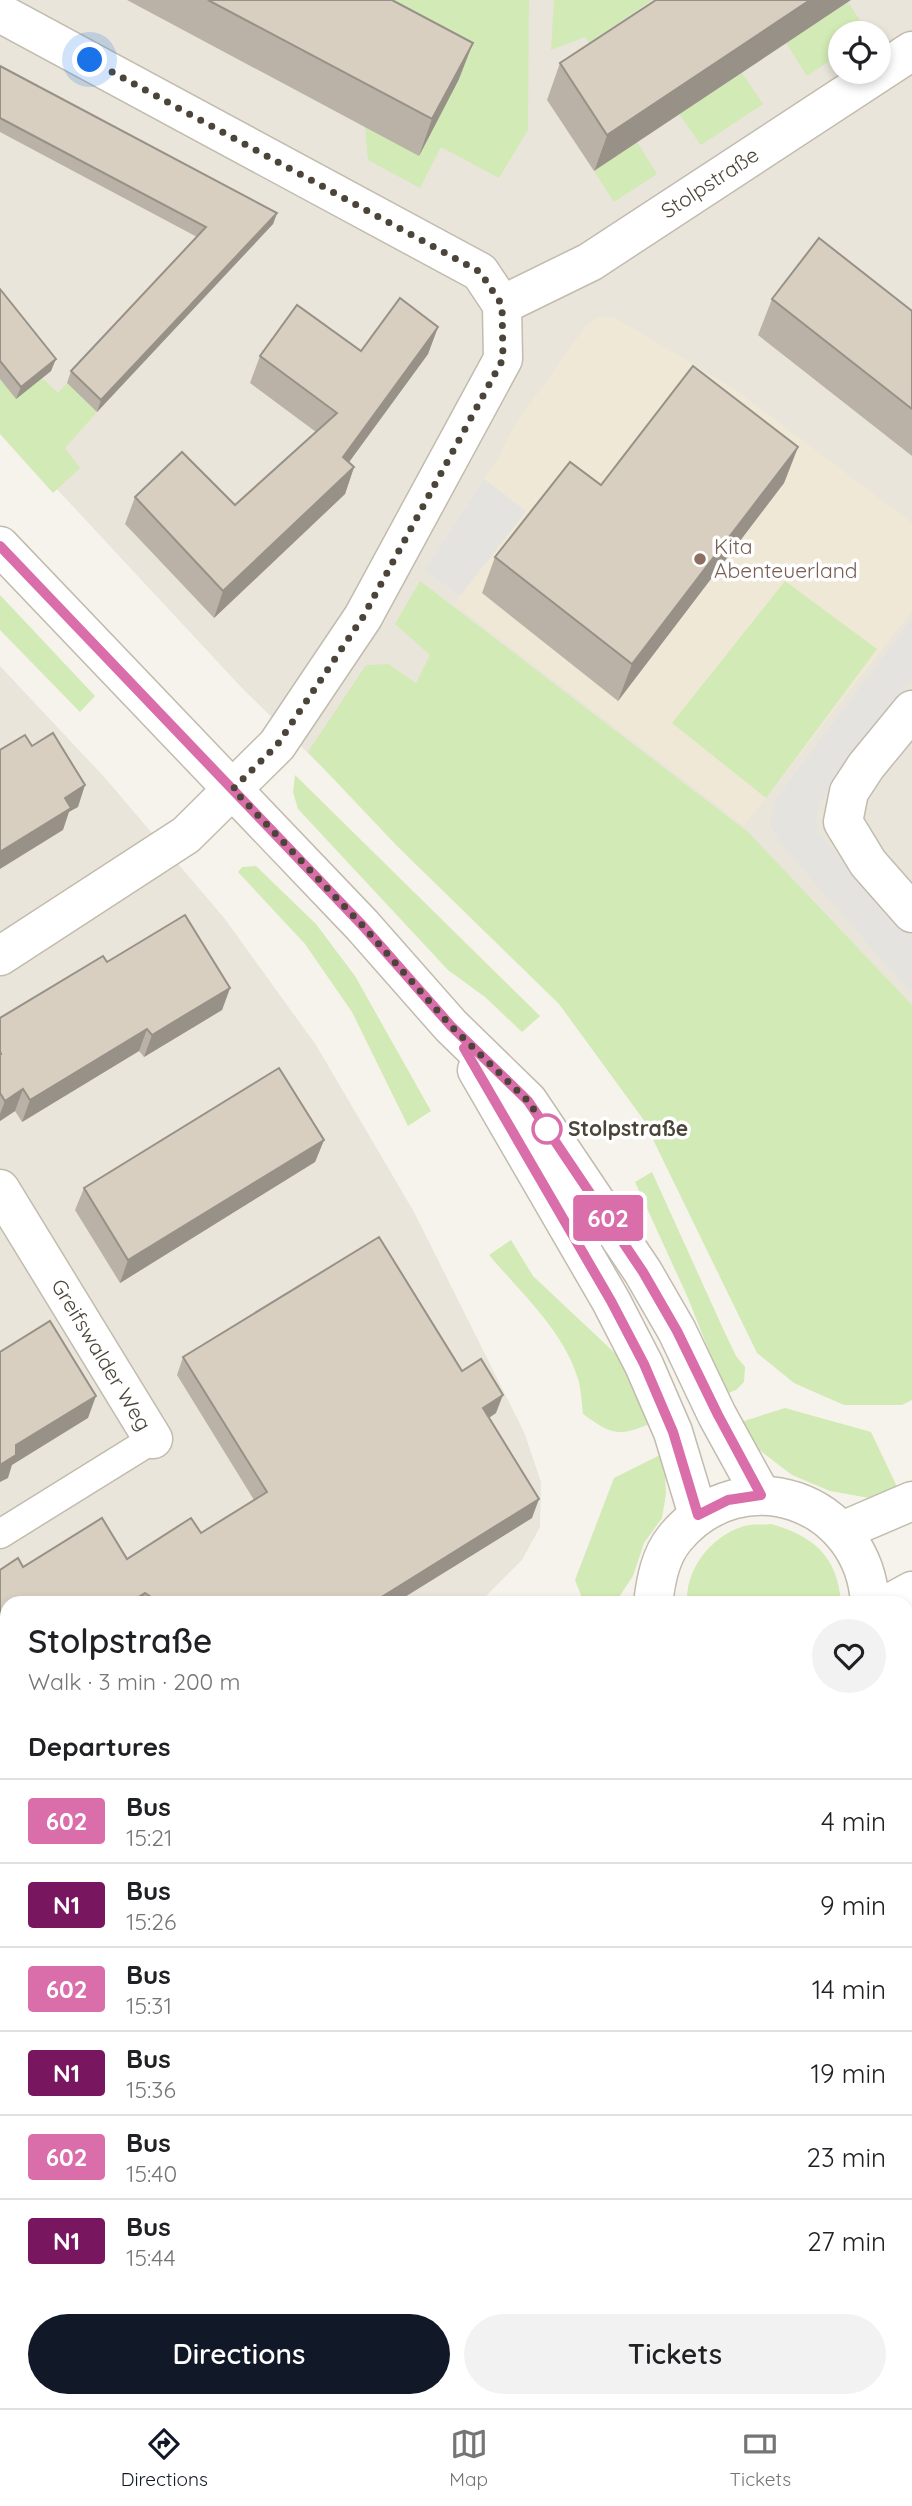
<!DOCTYPE html>
<html lang="en">
<head>
<meta charset="utf-8">
<style>
	:root { --surface:#fff; --page:#f2f2f2; --text:#202124; --muted:#757577; --line:#e0e0e0; --accent:#111827 }
	body { margin:0; font-family:Quicksand,sans-serif; background:var(--page); color:var(--text); height:100vh; display:flex; flex-direction:column; font-size:26px; white-space:nowrap }
	* { box-sizing:border-box; margin:0 }
	p { font-size:23px; color:var(--muted) }
	.icon { flex:none; width:38px; height:38px; fill:none; stroke:currentColor; stroke-width:2; stroke-linecap:round; stroke-linejoin:round }
	.map { position:relative; flex:1; overflow:hidden }
	.details { position:absolute; left:0px; top:1596px; width:914px; height:812px; display:flex; flex-direction:column; background:var(--surface); border-radius:21px 21px 0 0; box-shadow:0 4px 10px #0003 }
	.details>* { flex:none }
	.badge { padding:0 14px; border-radius:5px; font-size:24px; line-height:46px }
	.fabs { position:absolute; left:828px; top:21px; display:grid; gap:14px }
	.fabs a { display:grid; place-items:center; width:63px; height:63px; border-radius:50%; background:var(--surface); box-shadow:0 4px 10px #0003; font-size:35px }
	.you { position:absolute; width:35px; height:35px; margin:-18px; border:5px solid #fff; border-radius:50%; background:#1a73e8; box-shadow:0 0 0 10px #1a73e833 }
	.map>.badge { position:absolute; translate:-50% -50%; box-shadow:0 0 0 4px #fff }
	h2 { padding:0 28px; font-size:26px; line-height:63px }
	.round { display:grid; place-items:center; flex:none; width:74px; height:74px; border-radius:37px; background:var(--page) }
	.summary { display:flex; align-items:center; justify-content:space-between; height:119px; padding:0 28px }
	h1 { font-size:33px; font-weight:600; line-height:52px }
	.action { display:flex; gap:14px; margin-top:auto; padding:14px 28px }
	.action a { flex:1; height:80px; border-radius:42px; background:var(--accent); color:#fff; font-size:28px; font-weight:600; line-height:80px; text-align:center }
	.action a+a { background:var(--page); color:var(--text) }
	ul { padding:0; list-style:none }
	li { display:flex; align-items:center; gap:21px; height:84px; padding:0 28px; border-top:2px solid var(--line) }
	li div { flex:1 }
	li b { display:block; font-size:26px }
	li em { font-style:normal }
	li .badge { min-width:77px; font-weight:700; text-align:center }
	.dock { display:flex; justify-content:space-around; align-items:center; height:98px; border-top:2px solid var(--line); background:var(--surface); font-size:19px; color:var(--muted) }
	.dock a { display:grid; justify-items:center; gap:4px }
	.dock .on { color:var(--accent) }
	.map>svg:first-child { display:block }
	.residential { fill:#eae5da; fill-rule:evenodd }
	.education { fill:#efe8d6 }
	.green { fill:#d2eab5 }
	.parking { fill:#e5e3e0 }
	.lines { fill:none; stroke-linecap:round; stroke-linejoin:round }
	.service-casing { stroke:#c2bbae; stroke-width:31 }
	.minor-casing { stroke:#c2bbae; stroke-width:41 }
	.tertiary-casing { stroke:#c2bbae; stroke-width:41 }
	.service { stroke:#fff; stroke-width:28 }
	.minor { stroke:#fff; stroke-width:38 }
	.tertiary { stroke:#fff; stroke-width:38 }
	.wall { fill:#bab2a6 }
	.shaded-wall { fill:#979187 }
	.building { fill:#d8cfc1; stroke:#979187; stroke-width:2 }
	.line-casing { stroke:#fff; stroke-width:16 }
	.line { stroke:#da6eab; stroke-width:10 }
	.walk { stroke:#4b4439; stroke-width:7; stroke-dasharray:0 12.6 }
	.education-dot { fill:#8d6e63; stroke:#fff; stroke-width:2.5 }
	.stop-dot { fill:#fff; stroke:#da6eab; stroke-width:3.5 }
	.labels { text-anchor:middle; stroke-width:7; stroke-linejoin:round; paint-order:stroke }
	.street-label { font-size:21px; fill:#4b4439; stroke:#fff }
	.education-label { font-size:21px; fill:#785e54; stroke:#fff; text-anchor:start }
	.stop-label { font-size:21px; font-weight:bold; fill:#4b4439; stroke:#fff; text-anchor:start }
</style>
</head>
<body>
<div class="map">
<svg width="912" height="2408" viewBox="0 0 912 2408">
	<rect width="100%" height="100%" fill="#f6f3ec"/>
	<g class="residential">
		<path d="M 0,0 L 912,0 L 912,1379 L 645,1098 L 569,998 L 403,847 L 241,687 L 0,428 ZM 840,33 L 878,33 L 878,72 L 840,72 Z"/>
		<path d="M 0,666 L 106,779 L 225,919 L 316,1045 L 414,1212 L 524,1432 L 541,1482 L 540,1527 L 522,1560 L 487,1595 L 468,1603 L 7,1603 L 7,1767 L 0,1769 Z"/>
		<path d="M 912,1795 L 912,2408 L 0,2408 L 0,2010 L 7,2008 L 7,2401 L 906,2401 L 906,1796 Z"/>
	</g>
	<g class="education">
		<path d="M 606,316 L 617,319 L 736,390 L 912,523 L 912,611 L 744,826 L 454,604 L 526,511 L 484,479 L 499,457 L 512,429 L 585,327 L 596,319 Z"/>
		<path d="M 7,2038 L 8,2401 L 0,2408 L 0,2041 Z"/>
	</g>
	<g class="green">
		<path d="M 311,0 L 529,0 L 528,130 L 499,178 L 441,147 L 420,188 L 368,160 L 365,127 Z"/>
		<path d="M 554,0 L 652,0 L 589,43 L 585,37 L 551,50 Z"/>
		<path d="M 848,2 L 868,33 L 840,33 L 840,54 L 807,76 L 786,43 Z"/>
		<path d="M 742,73 L 763,104 L 701,145 L 679,114 Z"/>
		<path d="M 637,142 L 657,174 L 614,202 L 594,171 Z"/>
		<path d="M 42,378 L 58,393 L 67,383 L 97,412 L 65,448 L 80,468 L 53,493 L 0,434 L 0,379 L 16,399 Z"/>
		<path d="M 420,581 L 748,832 L 912,1005 L 912,1400 L 902,1405 L 844,1405 L 794,1383 L 757,1353 L 643,1119 L 559,1004 L 397,846 L 308,752 L 366,665 L 388,664 L 416,683 L 430,655 L 395,624 Z"/>
		<path d="M 785,581 L 877,649 L 766,798 L 672,723 Z"/>
		<path d="M 0,595 L 95,696 L 80,712 L 0,630 Z"/>
		<path d="M 295,775 L 540,1016 L 522,1032 L 485,997 L 448,970 L 298,809 L 293,792 Z"/>
		<path d="M 256,866 L 316,924 L 355,976 L 431,1111 L 408,1126 L 352,1012 L 305,944 L 238,872 L 242,867 Z"/>
		<path d="M 652,1172 L 725,1333 L 736,1356 L 745,1367 L 744,1382 L 736,1390 L 726,1394 L 688,1298 L 635,1182 Z"/>
		<path d="M 511,1240 L 533,1276 L 618,1356 L 651,1423 C 618,1438 611,1434 583,1414 C 582,1404 581,1392 579,1382 C 565,1332 521,1293 489,1255 Z"/>
		<path d="M 785,1408 L 871,1432 L 900,1493 L 875,1499 L 830,1491 L 792,1475 L 758,1449 L 741,1422 Z"/>
		<path d="M 664,1453 L 666,1494 L 662,1518 L 644,1543 L 633,1576 L 615,1603 L 584,1603 L 575,1580 L 614,1478 Z"/>
		<path d="M 771,1524 C 814,1536 838,1557 841,1603 L 687,1603 C 685,1568 714,1532 749,1525 C 756,1524 764,1525 771,1524 Z"/>
		<path d="M 912,1610 L 912,1692 L 907,1701 L 907,1615 Z"/>
		<path d="M 906,2188 L 912,2209 L 912,2311 L 906,2288 Z"/>
	</g>
	<g class="parking">
		<path d="M 484,479 L 526,511 L 460,596 L 425,570 Z"/>
		<path d="M 912,619 L 912,679 L 819,803 L 816,819 L 819,834 L 912,938 L 912,994 L 781,844 L 770,824 L 776,799 Z"/>
	</g>
	<g class="lines">
		<g class="service-casing">
			<path id="service" d="M 0,1534 L 153,1439"/>
		</g>
		<g class="minor-casing">
			<g id="minor">
				<path d="M 0,13 L 480,272 L 502,305 L 503,359 L 363,617 L 277,745 L 186,835 L 0,956"/>
				<path d="M 502,305 L 590,262 L 912,51"/>
				<path d="M 912,710 L 866,766 L 849,792 L 843,822 L 868,863 L 912,913"/>
				<path d="M 0,1189 L 153,1439"/>
				<path d="M 186,2401 L 191,2408"/>
				<path d="M 46,2408 L 52,2401"/>
				<path d="M 399,2408 L 404,2401"/>
			</g>
		</g>
		<g class="tertiary-casing">
			<g id="tertiary">
				<path d="M 0,546 L 362,925 L 451,1026 L 528,1101 L 643,1272 L 677,1331 L 717,1415 L 761,1495"/>
				<path d="M 477,1070 L 611,1301 L 644,1365 L 673,1432 L 698,1515"/>
				<path d="M 842,1531 L 912,1501"/>
				<path d="M 653,1603 C 656,1580 660,1556 675,1538 C 742,1457 864,1500 870,1603"/>
				<path d="M 890,1603 L 912,1591"/>
				<path d="M 0,1880 L 7,1877"/>
				<path d="M 0,1938 L 7,1936"/>
				<path d="M 906,2002 L 912,2028"/>
				<path d="M 906,2112 L 912,2129"/>
			</g>
		</g>
		<use href="#service" class="service"/>
		<use href="#minor" class="minor"/>
		<use href="#tertiary" class="tertiary"/>
	</g>
	<g class="wall">
		<path d="M 127,0 L 392,0 L 459,79 L 419,156 Z"/>
		<path d="M 656,0 L 594,171 L 547,100 L 560,63 Z"/>
		<path d="M 0,66 L 277,213 L 273,224 L 97,412 L 67,383 L 71,371 L 197,237 L 0,132 Z"/>
		<path d="M 0,289 L 51,371 L 16,399 L 0,379 Z"/>
		<path d="M 772,299 L 912,311 L 912,456 L 758,335 Z"/>
		<path d="M 438,327 L 428,354 L 349,462 L 354,467 L 345,494 L 214,618 L 125,524 L 135,497 L 235,505 L 316,432 L 250,383 L 260,356 L 361,351 Z"/>
		<path d="M 798,447 L 784,483 L 618,701 L 482,593 L 495,557 L 601,485 Z"/>
		<path d="M 107,962 L 230,988 L 222,1010 L 144,1057 L 139,1051 L 22,1122 L 15,1111 L 0,1121 L 0,1018 Z"/>
		<path d="M 324,1140 L 315,1162 L 120,1283 L 75,1210 L 84,1188 Z"/>
		<path d="M 183,1357 L 462,1371 L 496,1413 L 489,1418 L 532,1518 L 395,1603 L 7,1603 L 23,1567 L 127,1559 L 201,1533 L 254,1500 L 177,1375 Z"/>
	</g>
	<g class="shaded-wall">
		<path d="M 810,0 L 851,0 L 594,171 L 607,135 Z"/>
		<path d="M 473,43 L 459,79 L 419,156 L 432,119 Z"/>
		<path d="M 277,213 L 273,224 L 97,412 L 101,400 Z"/>
		<path d="M 438,327 L 428,354 L 333,484 L 343,457 Z"/>
		<path d="M 56,359 L 51,371 L 16,399 L 21,387 Z"/>
		<path d="M 798,447 L 784,483 L 618,701 L 632,664 Z"/>
		<path d="M 354,467 L 345,494 L 214,618 L 223,591 Z"/>
		<path d="M 85,785 L 78,807 L 69,812 L 63,830 L 0,869 L 0,852 L 65,798 Z"/>
		<path d="M 230,988 L 222,1010 L 144,1057 L 152,1035 Z"/>
		<path d="M 147,1029 L 139,1051 L 22,1122 L 30,1100 Z"/>
		<path d="M 23,1089 L 15,1111 L 0,1121 L 0,1114 L 5,1101 Z"/>
		<path d="M 324,1140 L 315,1162 L 120,1283 L 128,1260 Z"/>
		<path d="M 503,1395 L 496,1413 L 476,1426 L 483,1408 Z"/>
		<path d="M 96,1396 L 88,1418 L 12,1465 L 8,1478 L 0,1482 L 0,1465 L 16,1445 Z"/>
		<path d="M 539,1499 L 532,1518 L 395,1603 L 372,1603 Z"/>
		<path d="M 145,1593 L 142,1603 L 129,1603 Z"/>
		<path d="M 7,1667 L 7,1681 L 0,1686 L 0,1671 Z"/>
		<path d="M 606,2401 L 616,2401 L 610,2408 L 600,2408 Z"/>
	</g>
	<g class="building">
		<path d="M 208,0 L 392,0 L 473,43 L 432,119 Z"/>
		<path d="M 656,0 L 810,0 L 607,135 L 560,63 Z"/>
		<path d="M 0,66 L 277,213 L 101,400 L 71,371 L 206,227 L 0,118 Z"/>
		<path d="M 819,238 L 912,311 L 912,409 L 772,299 Z"/>
		<path d="M 0,289 L 56,359 L 21,387 L 0,361 Z"/>
		<path d="M 400,298 L 438,327 L 343,457 L 354,467 L 223,591 L 135,497 L 182,452 L 235,505 L 337,413 L 260,356 L 297,305 L 361,351 Z"/>
		<path d="M 693,366 L 798,447 L 632,664 L 495,557 L 570,462 L 601,485 Z"/>
		<path d="M 53,733 L 85,785 L 65,798 L 71,808 L 0,852 L 0,750 L 25,735 L 32,746 Z"/>
		<path d="M 185,915 L 230,988 L 152,1035 L 147,1029 L 30,1100 L 23,1089 L 5,1101 L 0,1093 L 0,1054 L 1,1054 L 0,1051 L 0,1018 L 103,956 L 107,962 Z"/>
		<path d="M 279,1068 L 324,1140 L 128,1260 L 84,1188 Z"/>
		<path d="M 379,1237 L 462,1371 L 481,1359 L 503,1395 L 483,1408 L 539,1499 L 372,1603 L 160,1603 L 145,1593 L 129,1603 L 7,1603 L 7,1667 L 0,1671 L 0,1570 L 18,1558 L 23,1567 L 102,1518 L 127,1559 L 191,1518 L 201,1533 L 267,1492 L 183,1357 Z"/>
		<path d="M 50,1321 L 96,1396 L 16,1445 L 16,1455 L 0,1465 L 0,1352 Z"/>
		<path d="M 498,2401 L 606,2401 L 600,2408 L 492,2408 Z"/>
	</g>
	<g class="lines">
		<g class="line-casing">
			<path id="line" d="M 0,546 L 362,925 L 451,1026 L 528,1101 L 643,1272 L 677,1331 L 718,1415 L 761,1495 L 728,1500 L 698,1515 L 673,1432 L 644,1364 L 611,1301 L 464,1048"/>
		</g>
		<use href="#line" class="line"/>
		<path class="walk" d="M 90,60 L 480,272 L 502,305 L 503,359 L 363,617 L 277,745 L 233,789 L 362,925 L 451,1026 L 528,1101 L 547,1129"/>
	</g>
	<circle class="education-dot" cx="700" cy="559" r="7"/>
	<circle class="stop-dot" cx="547" cy="1129" r="14"/>
	<g class="labels">
		<g class="street-label">
			<text transform="translate(710 183) rotate(-33)" y="7">Stolpstraße</text>
			<text transform="translate(101 1355) rotate(59)" y="7">Greifswalder Weg</text>
		</g>
		<g class="education-label">
			<text x="714" y="554">Kita<tspan x="714" dy="24">Abenteuerland</tspan></text>
		</g>
		<g class="stop-label">
			<text x="568" y="1136">Stolpstraße</text>
		</g>
	</g>
</svg>
<div class="fabs">
<a><svg class="icon" aria-label="locate" viewBox="0 0 24 24"><circle cx="12" cy="12" r="6"/><path d="M12 2v4M12 18v4M2 12h4M18 12h4"/></svg></a>
</div>
<div class="you" style="left:90px;top:60px"></div>
<b class="badge" style="left:608px;top:1218px;background:#da6eab;color:#fff">602</b>
<section class="details">
<div class="summary"><div><h1>Stolpstraße</h1><p>Walk · 3 min · 200 m</p></div><a class="round"><svg class="icon" aria-label="heart" viewBox="0 0 24 24"><path d="M12 20l-8-8c-3-5 5-10 8-4 3-6 11-1 8 4z"/></svg></a></div>
<h2>Departures</h2>
<ul>
<li><span class="badge" style="background:#da6eab;color:#fff">602</span><div><b>Bus</b><p>15:21</p></div><em>4 min</em></li>
<li><span class="badge" style="background:#791660;color:#fff">N1</span><div><b>Bus</b><p>15:26</p></div><em>9 min</em></li>
<li><span class="badge" style="background:#da6eab;color:#fff">602</span><div><b>Bus</b><p>15:31</p></div><em>14 min</em></li>
<li><span class="badge" style="background:#791660;color:#fff">N1</span><div><b>Bus</b><p>15:36</p></div><em>19 min</em></li>
<li><span class="badge" style="background:#da6eab;color:#fff">602</span><div><b>Bus</b><p>15:40</p></div><em>23 min</em></li>
<li><span class="badge" style="background:#791660;color:#fff">N1</span><div><b>Bus</b><p>15:44</p></div><em>27 min</em></li>
</ul>
<div class="action"><a>Directions</a><a>Tickets</a></div>
</section>
</div>
<nav class="dock">
<a class="on"><svg class="icon" aria-label="directions" viewBox="0 0 24 24"><path d="M12 3l9 9-9 9-9-9zM9 14v-3h6M13 9l2 2-2 2"/></svg>Directions</a>
<a><svg class="icon" aria-label="map" viewBox="0 0 24 24"><path d="M3 6l6-2 6 2 6-2v14l-6 2-6-2-6 2zM9 4v14M15 6v14"/></svg>Map</a>
<a><svg class="icon" aria-label="tickets" viewBox="0 0 24 24"><path d="M3 7h18v10H3zM15 7v10"/></svg>Tickets</a>
</nav>
</body>
</html>
